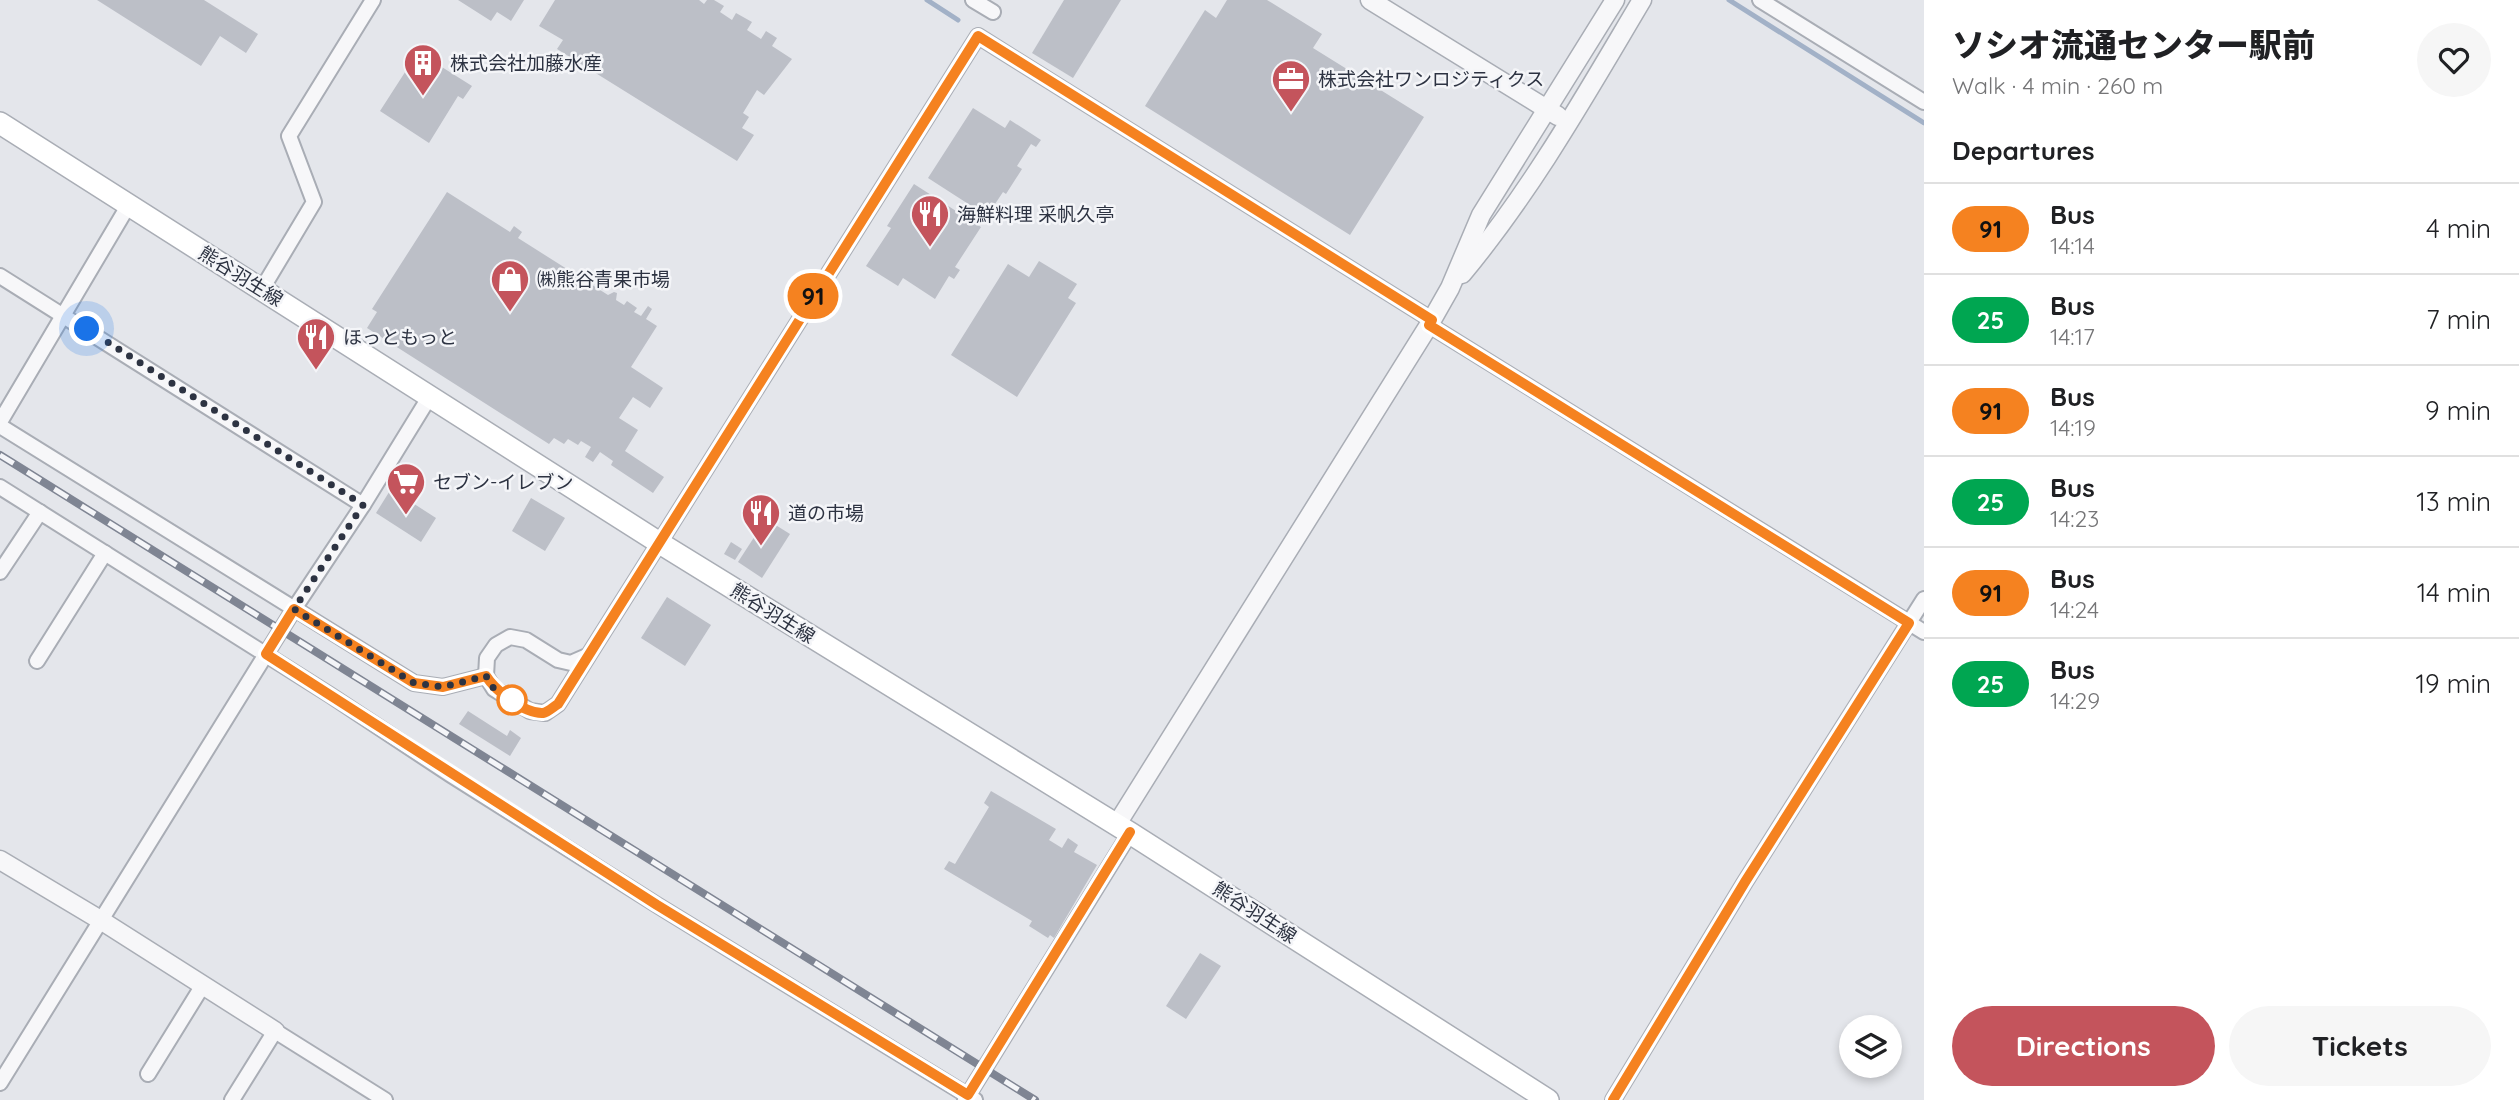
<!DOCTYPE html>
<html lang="en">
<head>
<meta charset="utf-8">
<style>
	:root { --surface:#fff; --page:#f6f6f6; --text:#202124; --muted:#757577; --line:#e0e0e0; --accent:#c4545c }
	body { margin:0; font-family:Quicksand,"Noto Sans JP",sans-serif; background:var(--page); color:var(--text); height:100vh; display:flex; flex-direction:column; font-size:26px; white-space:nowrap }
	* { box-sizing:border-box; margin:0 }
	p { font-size:23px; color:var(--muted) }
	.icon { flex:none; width:38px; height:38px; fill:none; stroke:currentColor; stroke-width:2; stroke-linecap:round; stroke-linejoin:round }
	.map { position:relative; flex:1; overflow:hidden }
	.panel { display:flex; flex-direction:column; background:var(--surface); width:595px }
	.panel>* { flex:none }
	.badge { padding:0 14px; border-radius:23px; font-size:24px; line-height:46px }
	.controls { position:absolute; left:1839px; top:1015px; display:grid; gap:14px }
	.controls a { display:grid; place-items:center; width:63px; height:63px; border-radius:50%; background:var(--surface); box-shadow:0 4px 10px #0003; font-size:35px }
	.you { position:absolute; width:35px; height:35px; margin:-18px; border:5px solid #fff; border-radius:50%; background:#1a73e8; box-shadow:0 0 0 10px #1a73e833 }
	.map>.badge { position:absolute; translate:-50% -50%; box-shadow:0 0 0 4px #fff }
	h2 { padding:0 28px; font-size:26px; line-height:63px }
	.round { display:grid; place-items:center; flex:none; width:74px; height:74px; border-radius:37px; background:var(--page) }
	.headline { display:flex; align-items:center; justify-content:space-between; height:119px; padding:0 28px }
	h1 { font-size:33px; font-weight:800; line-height:52px }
	.primary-button { display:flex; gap:14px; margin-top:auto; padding:14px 28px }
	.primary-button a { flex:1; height:80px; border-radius:42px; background:var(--accent); color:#fff; font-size:28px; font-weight:800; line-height:80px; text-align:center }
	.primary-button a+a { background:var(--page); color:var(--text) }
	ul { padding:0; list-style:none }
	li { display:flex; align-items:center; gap:21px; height:91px; padding:0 28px; border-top:2px solid var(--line) }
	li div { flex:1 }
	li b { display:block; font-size:26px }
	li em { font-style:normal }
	li .badge { min-width:77px; font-weight:700; text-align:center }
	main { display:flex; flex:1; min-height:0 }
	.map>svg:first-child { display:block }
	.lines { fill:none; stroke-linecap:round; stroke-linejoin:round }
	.stream { stroke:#a2b1c7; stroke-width:5 }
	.building { fill:#bcbfc7 }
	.minor-casing { stroke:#a9adb5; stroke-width:18 }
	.tertiary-casing { stroke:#a9adb5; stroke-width:21 }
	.secondary-casing { stroke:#a9adb5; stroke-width:24 }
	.minor { stroke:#f7f7f9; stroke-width:14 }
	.tertiary { stroke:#f7f7f9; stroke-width:18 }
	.secondary { stroke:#fff; stroke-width:21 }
	.rail-casing { stroke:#7f8593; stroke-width:8 }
	.rail { stroke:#f4f5f8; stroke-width:5; stroke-dasharray:16; stroke-linecap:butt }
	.line-casing { stroke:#fff; stroke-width:16 }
	.line { stroke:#f58220; stroke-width:10 }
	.walk { stroke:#2d3342; stroke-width:7; stroke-dasharray:0 12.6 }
	.stop-dot { fill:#fff; stroke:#f58220; stroke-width:3.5 }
	.labels { text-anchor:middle; stroke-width:5; stroke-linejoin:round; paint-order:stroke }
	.poi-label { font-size:19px; fill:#2d3342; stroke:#f4f5f8; text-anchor:start }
	.street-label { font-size:19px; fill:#2d3342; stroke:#f4f5f8 }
</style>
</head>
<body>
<main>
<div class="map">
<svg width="1924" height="1100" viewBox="0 0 1924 1100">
	<rect width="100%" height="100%" fill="#e4e6eb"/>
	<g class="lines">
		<g class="stream">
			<path d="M 927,0 L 958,20"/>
			<path d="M 1729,0 L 1924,123"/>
		</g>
	</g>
	<g class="building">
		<path d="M 97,0 L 204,0 L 258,34 L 246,53 L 220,36 L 201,66 Z"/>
		<path d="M 458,0 L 524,0 L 511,21 L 497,12 L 491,21 Z"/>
		<path d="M 555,0 L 699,0 L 704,4 L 707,0 L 714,0 L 724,6 L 720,12 L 732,20 L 736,13 L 752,22 L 747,30 L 761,39 L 766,31 L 777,38 L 772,46 L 792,59 L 764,95 L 757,90 L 743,113 L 749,117 L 742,128 L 754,135 L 737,161 L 557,49 L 563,40 L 539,26 Z"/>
		<path d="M 1064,0 L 1121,0 L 1073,78 L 1032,53 Z"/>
		<path d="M 1227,0 L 1267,0 L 1322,34 L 1313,48 L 1424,117 L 1350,235 L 1145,106 L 1205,10 L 1216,18 Z"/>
		<path d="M 418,52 L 472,86 L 463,99 L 458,96 L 429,143 L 380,111 Z"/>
		<path d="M 973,108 L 1005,128 L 1010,120 L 1041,140 L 1036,147 L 1031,144 L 1017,166 L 1022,169 L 1006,194 L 1003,192 L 987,216 L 928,178 Z"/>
		<path d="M 914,184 L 981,227 L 955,267 L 960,270 L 954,279 L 949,276 L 935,299 L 903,278 L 898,286 L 866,266 L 891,228 L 887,226 Z"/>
		<path d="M 447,192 L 510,232 L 514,226 L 522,232 L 518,238 L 608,295 L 614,292 L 617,293 L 616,300 L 624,305 L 627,301 L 637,308 L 634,312 L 641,316 L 648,306 L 652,309 L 646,319 L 657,326 L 631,367 L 663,388 L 650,408 L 633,397 L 619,418 L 638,430 L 625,451 L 664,477 L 653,493 L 611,465 L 613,461 L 600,452 L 593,462 L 585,457 L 591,447 L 581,441 L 578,445 L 568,439 L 564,444 L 554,438 L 549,444 L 367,328 L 377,312 L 372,309 Z"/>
		<path d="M 1039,261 L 1077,284 L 1068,298 L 1076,303 L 1017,397 L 951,355 L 1008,264 L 1029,277 Z"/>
		<path d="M 391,489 L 436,518 L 421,542 L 376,513 Z"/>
		<path d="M 531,498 L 565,518 L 545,551 L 512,531 Z"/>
		<path d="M 766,519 L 790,534 L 762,578 L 738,562 Z"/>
		<path d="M 731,542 L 742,549 L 735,560 L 724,554 Z"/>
		<path d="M 667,597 L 711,625 L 685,666 L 641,638 Z"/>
		<path d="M 468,711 L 507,736 L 510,730 L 521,738 L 510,756 L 459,724 Z"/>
		<path d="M 991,791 L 1056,829 L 1049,840 L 1062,848 L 1068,838 L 1078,845 L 1074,852 L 1097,865 L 1054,938 L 1050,935 L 1048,938 L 1029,926 L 1032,921 L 944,869 L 949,861 L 955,864 L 989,807 L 984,803 Z"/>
		<path d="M 1200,953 L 1221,966 L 1186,1019 L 1166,1006 Z"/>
	</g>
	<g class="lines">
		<g class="minor-casing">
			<g id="minor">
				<path d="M 973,0 L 993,12"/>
				<path d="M 1760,0 L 1924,102"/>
				<path d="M 0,276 L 363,505"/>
				<path d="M 262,289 L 314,202 L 289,136 L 373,0"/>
				<path d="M 1429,325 L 1924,632"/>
				<path d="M 0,422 L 128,206"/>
				<path d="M 0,426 L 414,683 L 443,687 L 486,676"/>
				<path d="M 0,487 L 330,695 L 451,775 L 657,905 L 975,1100"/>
				<path d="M 0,572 L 40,512"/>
				<path d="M 587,656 L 571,663 L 558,660 L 526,640 L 510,637 L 496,645 L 487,658 L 486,676 L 494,689 L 530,711 L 545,713 L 558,704 L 978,36 L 1432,320"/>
				<path d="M 37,661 L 105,553"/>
				<path d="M 148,1074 L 203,985"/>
				<path d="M 0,1083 L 294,609 L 363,505 L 430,396"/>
				<path d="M 232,1100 L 275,1031 L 385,1100"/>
				<path d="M 965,1100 L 1130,833"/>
				<path d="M 1613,1100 L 1745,882 L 1924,599"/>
			</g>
		</g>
		<g class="tertiary-casing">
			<g id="tertiary">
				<path d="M 1370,0 L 1558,116"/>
				<path d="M 1462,274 C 1532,190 1586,94 1642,0"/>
				<path d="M 1117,824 L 1429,325 L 1450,288 L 1481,215 L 1615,0"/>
				<path d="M 0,860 L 102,921 L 275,1031"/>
			</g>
		</g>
		<g class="secondary-casing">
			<path id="secondary" d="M 0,123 L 658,542 L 1130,833 L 1548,1100"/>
		</g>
		<use href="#minor" class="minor"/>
		<use href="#tertiary" class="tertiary"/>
		<use href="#secondary" class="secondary"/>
		<g class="rail-casing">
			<path id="rail" d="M 0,455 L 1035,1100"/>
		</g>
		<use href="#rail" class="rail"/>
	</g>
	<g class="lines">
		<g class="line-casing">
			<path id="line" d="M 1130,832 L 968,1095 L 657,905 L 266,654 L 294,609 L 414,683 L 443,687 L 486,676 C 495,690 524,714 543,713 C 548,712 553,707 558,704 L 978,36 L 1432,320 L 1429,325 L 1909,623 L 1745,882 L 1613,1100"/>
		</g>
		<use href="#line" class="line"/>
		<path class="walk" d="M 87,329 L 363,505 L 294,609 L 414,683 L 443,687 L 486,676 L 494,689 L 512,700"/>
	</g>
	<defs>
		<g id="building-pin" transform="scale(2.0125)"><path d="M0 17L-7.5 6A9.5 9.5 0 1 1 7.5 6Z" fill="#c4545c" stroke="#f4f5f8"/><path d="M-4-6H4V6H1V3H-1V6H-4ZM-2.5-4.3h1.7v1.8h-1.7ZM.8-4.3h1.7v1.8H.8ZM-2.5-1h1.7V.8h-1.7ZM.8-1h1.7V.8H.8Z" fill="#fff"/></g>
		<g id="office-pin" transform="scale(2.0125)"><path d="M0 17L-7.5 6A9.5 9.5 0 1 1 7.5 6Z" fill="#c4545c" stroke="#f4f5f8"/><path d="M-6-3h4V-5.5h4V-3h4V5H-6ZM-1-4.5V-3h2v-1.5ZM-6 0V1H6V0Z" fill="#fff"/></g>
		<g id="restaurant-pin" transform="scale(2.0125)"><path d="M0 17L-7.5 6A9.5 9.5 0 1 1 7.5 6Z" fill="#c4545c" stroke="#f4f5f8"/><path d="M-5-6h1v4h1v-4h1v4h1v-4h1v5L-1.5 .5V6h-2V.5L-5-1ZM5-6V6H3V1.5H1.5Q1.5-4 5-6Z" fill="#fff"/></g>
		<g id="shop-pin" transform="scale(2.0125)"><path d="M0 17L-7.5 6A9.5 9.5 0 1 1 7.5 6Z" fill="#c4545c" stroke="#f4f5f8"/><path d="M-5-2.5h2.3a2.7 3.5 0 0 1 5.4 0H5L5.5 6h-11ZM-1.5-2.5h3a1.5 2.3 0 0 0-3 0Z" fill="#fff"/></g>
		<g id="supermarket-pin" transform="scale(2.0125)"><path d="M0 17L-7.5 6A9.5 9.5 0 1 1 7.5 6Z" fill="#c4545c" stroke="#f4f5f8"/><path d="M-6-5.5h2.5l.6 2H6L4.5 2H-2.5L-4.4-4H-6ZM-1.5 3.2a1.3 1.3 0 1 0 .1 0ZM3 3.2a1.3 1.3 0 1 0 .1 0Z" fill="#fff"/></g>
	</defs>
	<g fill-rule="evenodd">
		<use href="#building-pin" x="423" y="63"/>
		<use href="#office-pin" x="1291" y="79"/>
		<use href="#restaurant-pin" x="930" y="214"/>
		<use href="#shop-pin" x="510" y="279"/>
		<use href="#restaurant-pin" x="316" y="337"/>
		<use href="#supermarket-pin" x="406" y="482"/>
		<use href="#restaurant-pin" x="761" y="513"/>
	</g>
	<circle class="stop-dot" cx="512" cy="700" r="14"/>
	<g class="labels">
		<g class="poi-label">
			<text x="450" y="70">株式会社加藤水産</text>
			<text x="1318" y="86">株式会社ワンロジティクス</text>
			<text x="957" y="221">海鮮料理 采帆久亭</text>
			<text x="537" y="286">㈱熊谷青果市場</text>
			<text x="343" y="344">ほっともっと</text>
			<text x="433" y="489">セブン-イレブン</text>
			<text x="788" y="520">道の市場</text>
		</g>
		<g class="street-label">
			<text transform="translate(241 276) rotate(32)" y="7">熊谷羽生線</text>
			<text transform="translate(773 613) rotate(32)" y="7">熊谷羽生線</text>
			<text transform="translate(1255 912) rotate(33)" y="7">熊谷羽生線</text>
		</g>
	</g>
</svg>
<div class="controls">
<a><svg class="icon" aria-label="layers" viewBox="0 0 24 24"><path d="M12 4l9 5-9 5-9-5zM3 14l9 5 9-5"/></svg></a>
</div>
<div class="you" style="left:87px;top:329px"></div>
<b class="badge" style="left:813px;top:296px;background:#f58220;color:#111">91</b>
</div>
<section class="panel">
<div class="headline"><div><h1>ソシオ流通センター駅前</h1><p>Walk · 4 min · 260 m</p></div><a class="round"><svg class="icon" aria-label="heart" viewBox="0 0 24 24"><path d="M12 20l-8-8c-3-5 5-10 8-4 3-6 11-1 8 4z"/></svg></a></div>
<h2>Departures</h2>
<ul>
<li><span class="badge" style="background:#f58220;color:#111">91</span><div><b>Bus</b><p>14:14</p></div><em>4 min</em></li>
<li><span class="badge" style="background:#00a651;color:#fff">25</span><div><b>Bus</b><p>14:17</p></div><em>7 min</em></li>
<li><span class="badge" style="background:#f58220;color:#111">91</span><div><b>Bus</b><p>14:19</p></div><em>9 min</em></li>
<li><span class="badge" style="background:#00a651;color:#fff">25</span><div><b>Bus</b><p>14:23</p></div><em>13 min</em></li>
<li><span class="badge" style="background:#f58220;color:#111">91</span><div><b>Bus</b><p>14:24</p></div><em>14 min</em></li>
<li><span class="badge" style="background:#00a651;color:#fff">25</span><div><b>Bus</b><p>14:29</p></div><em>19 min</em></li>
</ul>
<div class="primary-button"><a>Directions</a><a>Tickets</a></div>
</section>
</main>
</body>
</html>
